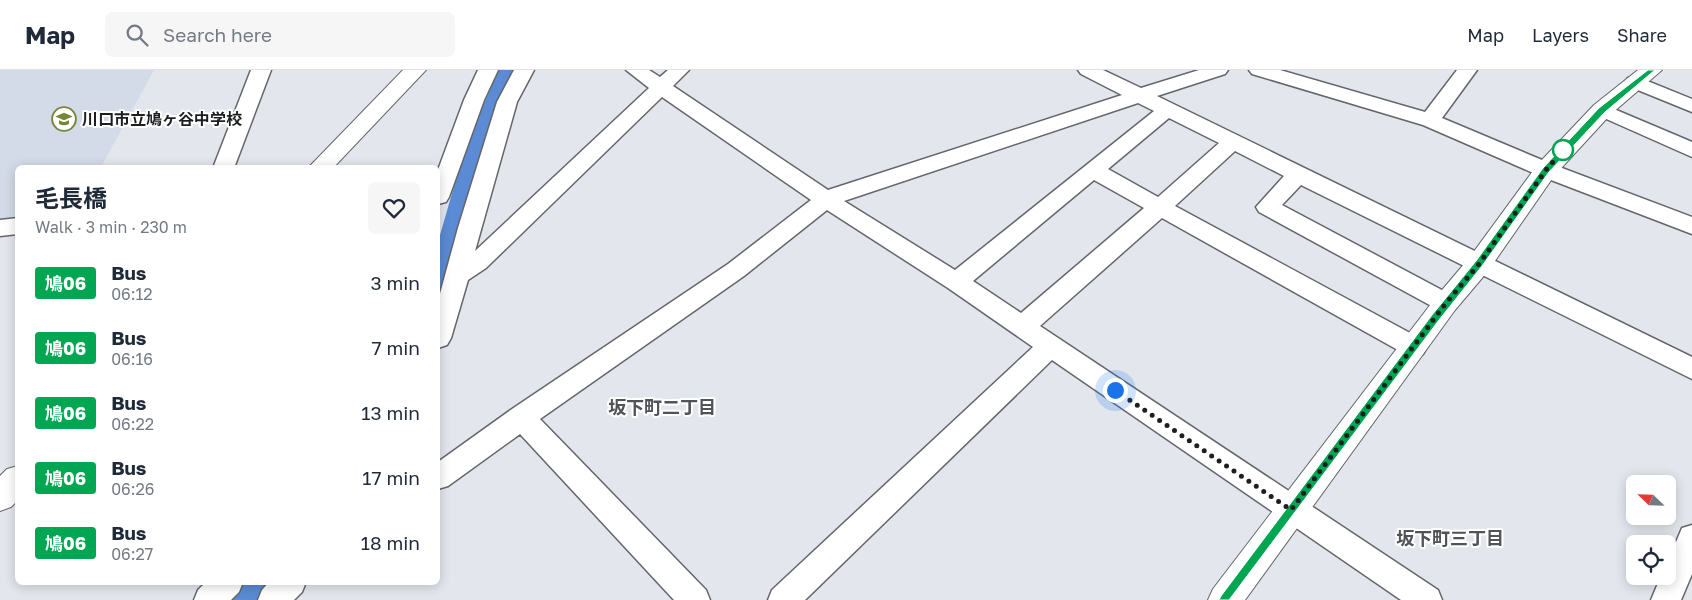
<!DOCTYPE html>
<html lang="en">
<head>
<meta charset="utf-8">
<style>
	:root { --surface:#fff; --page:#f6f6f7; --text:#1f2937; --muted:#747a83; --line:#e0e1e3 }
	body { margin:0; font-family:"Golos Text","Noto Sans JP",sans-serif; background:var(--page); color:var(--text); height:100vh; display:flex; flex-direction:column; font-size:19px; white-space:nowrap }
	* { box-sizing:border-box; margin:0 }
	p { font-size:16px; color:var(--muted) }
	.icon { flex:none; width:28px; height:28px; fill:none; stroke:currentColor; stroke-width:2; stroke-linecap:round; stroke-linejoin:round }
	.map { position:relative; flex:1; overflow:hidden }
	.side { position:absolute; left:15px; top:95px; width:425px; height:420px; display:flex; flex-direction:column; background:var(--surface); border-radius:8px; box-shadow:0 2px 12px #0003 }
	.side>* { flex:none }
	.badge { padding:0 10px; border-radius:4px; font-size:18px; line-height:32px }
	.needle { width:32px; rotate:293deg }
	.fabs { position:absolute; left:1626px; top:405px; display:grid; gap:10px }
	.fabs a { display:grid; place-items:center; width:50px; height:50px; border-radius:8px; background:var(--surface); box-shadow:0 2px 12px #0003; font-size:25px }
	.you { position:absolute; width:25px; height:25px; margin:-12px; border:4px solid #fff; border-radius:50%; background:#1a73e8; box-shadow:0 0 0 8px #1a73e833 }
	.map>.badge { position:absolute; translate:-50% -50%; box-shadow:0 0 0 2px #fff }
	.round { display:grid; place-items:center; flex:none; width:52px; height:52px; border-radius:8px; background:var(--page) }
	.overview { display:flex; align-items:center; justify-content:space-between; height:85px; padding:0 20px }
	h1 { font-size:24px; font-weight:700; line-height:38px }
	ul { padding:0; list-style:none }
	li { display:flex; align-items:center; gap:15px; height:65px; padding:0 20px }
	li div { flex:1 }
	li b { display:block; font-size:19px }
	li em { font-style:normal }
	li .badge { min-width:55px; font-weight:700; text-align:center }
	header { display:flex; align-items:center; gap:30px; box-sizing:border-box; height:70px; padding:0 25px; background:var(--surface); border-bottom:1px solid var(--line) }
	header strong { font-size:24px }
	nav { display:flex; gap:28px; margin-inline-start:auto; font-size:18px }
	.search { width:350px; height:45px; background:var(--page); display:flex; align-items:center; gap:12px; box-sizing:border-box; padding:0 18px; border-radius:8px; color:var(--muted); font-size:19px }
	.map>svg:first-child { display:block }
	.built { fill:#d2dbe7 }
	.lines { fill:none; stroke-linecap:round; stroke-linejoin:round }
	.canal { fill:#5a8bd4; fill-rule:evenodd }
	.minor-casing { stroke:#63666b; stroke-width:3 }
	.tertiary-casing { stroke:#63666b; stroke-width:2 }
	.minor { fill:#fff; fill-rule:evenodd }
	.tertiary { fill:#fff; fill-rule:evenodd }
	.line { fill:#00a651; stroke:#fff }
	.walk { stroke:#1d1e20; stroke-width:5; stroke-dasharray:0 9 }
	.stop-dot { fill:#fff; stroke:#00a651; stroke-width:2.5 }
	.labels { text-anchor:middle; stroke-width:4; stroke-linejoin:round; paint-order:stroke }
	.poi-label { font-size:16px; font-weight:bold; fill:#1d1e20; stroke:#fff; text-anchor:start }
	.neighbourhood-label { font-size:18px; font-weight:bold; fill:#505458; stroke:#fff }
</style>
</head>
<body>
<header>
<strong>Map</strong>
<div class="search"><svg class="icon" aria-label="search" viewBox="0 0 24 24"><circle cx="10" cy="10" r="6"/><path d="M15 15l6 6"/></svg>Search here</div>
<nav><a>Map</a><a>Layers</a><a>Share</a></nav>
</header>
<div class="map">
<svg width="1692" height="530" viewBox="0 0 1692 530">
	<rect width="100%" height="100%" fill="#e3e7ed"/>
	<path class="built" d="M 0,0 L 154,0 L 101,97 L 18,98 L 17,150 L 0,151 Z"/>
	<g class="lines">
		<g class="canal">
			<path d="M 499,0 L 521,0 L 489,71 L 451,216 L 447,223 L 438,226 L 438,172 L 467,71 Z"/>
			<path d="M 243,512 L 283,512 L 278,523 L 272,530 L 232,530 L 237,519 Z"/>
		</g>
		<g class="minor-casing">
			<g id="minor">
				<path d="M 251,0 L 271,0 L 234,98 L 213,98 Z"/>
				<path d="M 478,0 L 498,0 L 484,30 L 449,127 L 446,132 L 438,134 L 438,100 L 464,30 Z"/>
				<path d="M 514,0 L 534,0 L 517,32 L 475,181 L 649,18 L 626,0 L 649,0 L 660,7 L 668,0 L 689,0 L 673,16 L 828,120 L 1122,25 L 1081,4 L 1078,0 L 1103,0 L 1141,18 L 1199,0 L 1228,0 L 1225,4 L 1157,26 L 1692,287 L 1692,309 L 1301,115 L 1282,135 L 1455,227 L 1458,233 L 1455,239 L 1446,242 L 1437,239 L 1259,142 L 1256,137 L 1284,106 L 1235,81 L 1175,136 L 1423,270 L 1427,277 L 1423,284 L 1414,287 L 1405,284 L 1162,148 L 1040,256 L 1438,520 L 1442,530 L 1401,530 L 1052,290 L 805,530 L 768,530 L 772,520 L 1033,277 L 948,218 L 827,140 L 744,206 L 540,349 L 706,520 L 710,530 L 674,530 L 520,364 L 448,416 L 438,419 L 438,392 L 512,339 L 728,194 L 811,130 L 662,27 L 486,198 L 468,210 L 451,268 L 447,275 L 438,278 L 438,231 L 458,158 L 497,32 ZM 1138,33 L 1154,41 L 955,200 L 844,131 ZM 1169,48 L 1219,73 L 1158,127 L 1108,99 ZM 1094,110 L 1144,138 L 1021,243 L 973,211 Z"/>
				<path d="M 1249,0 L 1280,0 L 1425,42 L 1457,0 L 1477,0 L 1442,48 L 1554,95 L 1692,147 L 1692,164 L 1538,105 L 1423,55 L 1252,4 Z"/>
				<path d="M 1635,6 L 1692,29 L 1692,42 L 1628,16 L 1625,12 L 1628,8 Z"/>
				<path d="M 1602,34 L 1692,72 L 1692,87 L 1595,44 L 1592,40 L 1595,36 Z"/>
				<path d="M 18,148 L 18,164 L 0,166 L 0,150 Z"/>
				<path d="M 1692,455 L 1692,504 L 1681,530 L 1651,530 L 1661,506 L 1668,506 L 1668,491 L 1682,458 Z"/>
				<path d="M 206,512 L 243,512 L 239,522 L 231,530 L 194,530 L 198,520 Z"/>
				<path d="M 269,512 L 306,512 L 302,522 L 294,530 L 258,530 L 262,520 Z"/>
			</g>
		</g>
		<g class="tertiary-casing">
			<g id="tertiary">
				<path d="M 403,0 L 426,0 L 333,98 L 308,98 Z"/>
				<path d="M 1638,0 L 1662,0 L 1610,45 L 1554,106 L 1488,201 L 1455,240 L 1245,530 L 1208,530 L 1213,519 L 1437,226 L 1470,187 L 1538,94 L 1594,35 Z"/>
				<path d="M 18,396 L 18,430 L 11,437 L 0,441 L 0,406 L 7,399 Z"/>
			</g>
		</g>
		<use href="#minor" class="minor"/>
		<use href="#tertiary" class="tertiary"/>
	</g>
	<path class="line" d="M 1648,0 L 1655,0 L 1605,42 L 1549,102 L 1482,196 L 1439,250 L 1229,530 L 1219,530 L 1221,526 L 1432,245 L 1476,191 L 1543,98 L 1599,38 Z"/>
	<g class="lines">
		<path class="walk" d="M 1115,320 L 1291,440 L 1446,233 L 1479,194 L 1546,100 L 1568,75 L 1563,80"/>
	</g>
	<defs>
		<g id="school-ring" transform="scale(1.25)"><circle r="9.5" fill="#fff" stroke="#768737" stroke-width="1.5"/><path d="M0-5L7-2L0 1L-7-2ZM-4 1L0 2.5L4 1V4Q0 6-4 4Z" fill="#768737"/></g>
	</defs>
	<g fill-rule="evenodd">
		<use href="#school-ring" x="64" y="49"/>
	</g>
	<circle class="stop-dot" cx="1563" cy="80" r="10"/>
	<g class="labels">
		<g class="poi-label">
			<text x="82" y="55">川口市立鳩ヶ谷中学校</text>
		</g>
		<g class="neighbourhood-label">
			<text x="662" y="344">坂下町二丁目</text>
			<text x="1450" y="475">坂下町三丁目</text>
		</g>
	</g>
</svg>
<div class="fabs">
<a><svg class="needle" viewBox="-14 -14 28 28"><path d="M0-13l5 13h-10z" fill="#e53935"/><path d="M0 13l5-13h-10z" fill="#747a83"/></svg></a>
<a><svg class="icon" aria-label="locate" viewBox="0 0 24 24"><circle cx="12" cy="12" r="6"/><path d="M12 2v4M12 18v4M2 12h4M18 12h4"/></svg></a>
</div>
<div class="you" style="left:1115px;top:320px"></div>
<section class="side">
<div class="overview"><div><h1>毛長橋</h1><p>Walk · 3 min · 230 m</p></div><a class="round"><svg class="icon" aria-label="heart" viewBox="0 0 24 24"><path d="M12 20l-8-8c-3-5 5-10 8-4 3-6 11-1 8 4z"/></svg></a></div>
<ul>
<li><span class="badge" style="background:#00a651;color:#fff">鳩06</span><div><b>Bus</b><p>06:12</p></div><em>3 min</em></li>
<li><span class="badge" style="background:#00a651;color:#fff">鳩06</span><div><b>Bus</b><p>06:16</p></div><em>7 min</em></li>
<li><span class="badge" style="background:#00a651;color:#fff">鳩06</span><div><b>Bus</b><p>06:22</p></div><em>13 min</em></li>
<li><span class="badge" style="background:#00a651;color:#fff">鳩06</span><div><b>Bus</b><p>06:26</p></div><em>17 min</em></li>
<li><span class="badge" style="background:#00a651;color:#fff">鳩06</span><div><b>Bus</b><p>06:27</p></div><em>18 min</em></li>
</ul>
</section>
</div>
</body>
</html>
